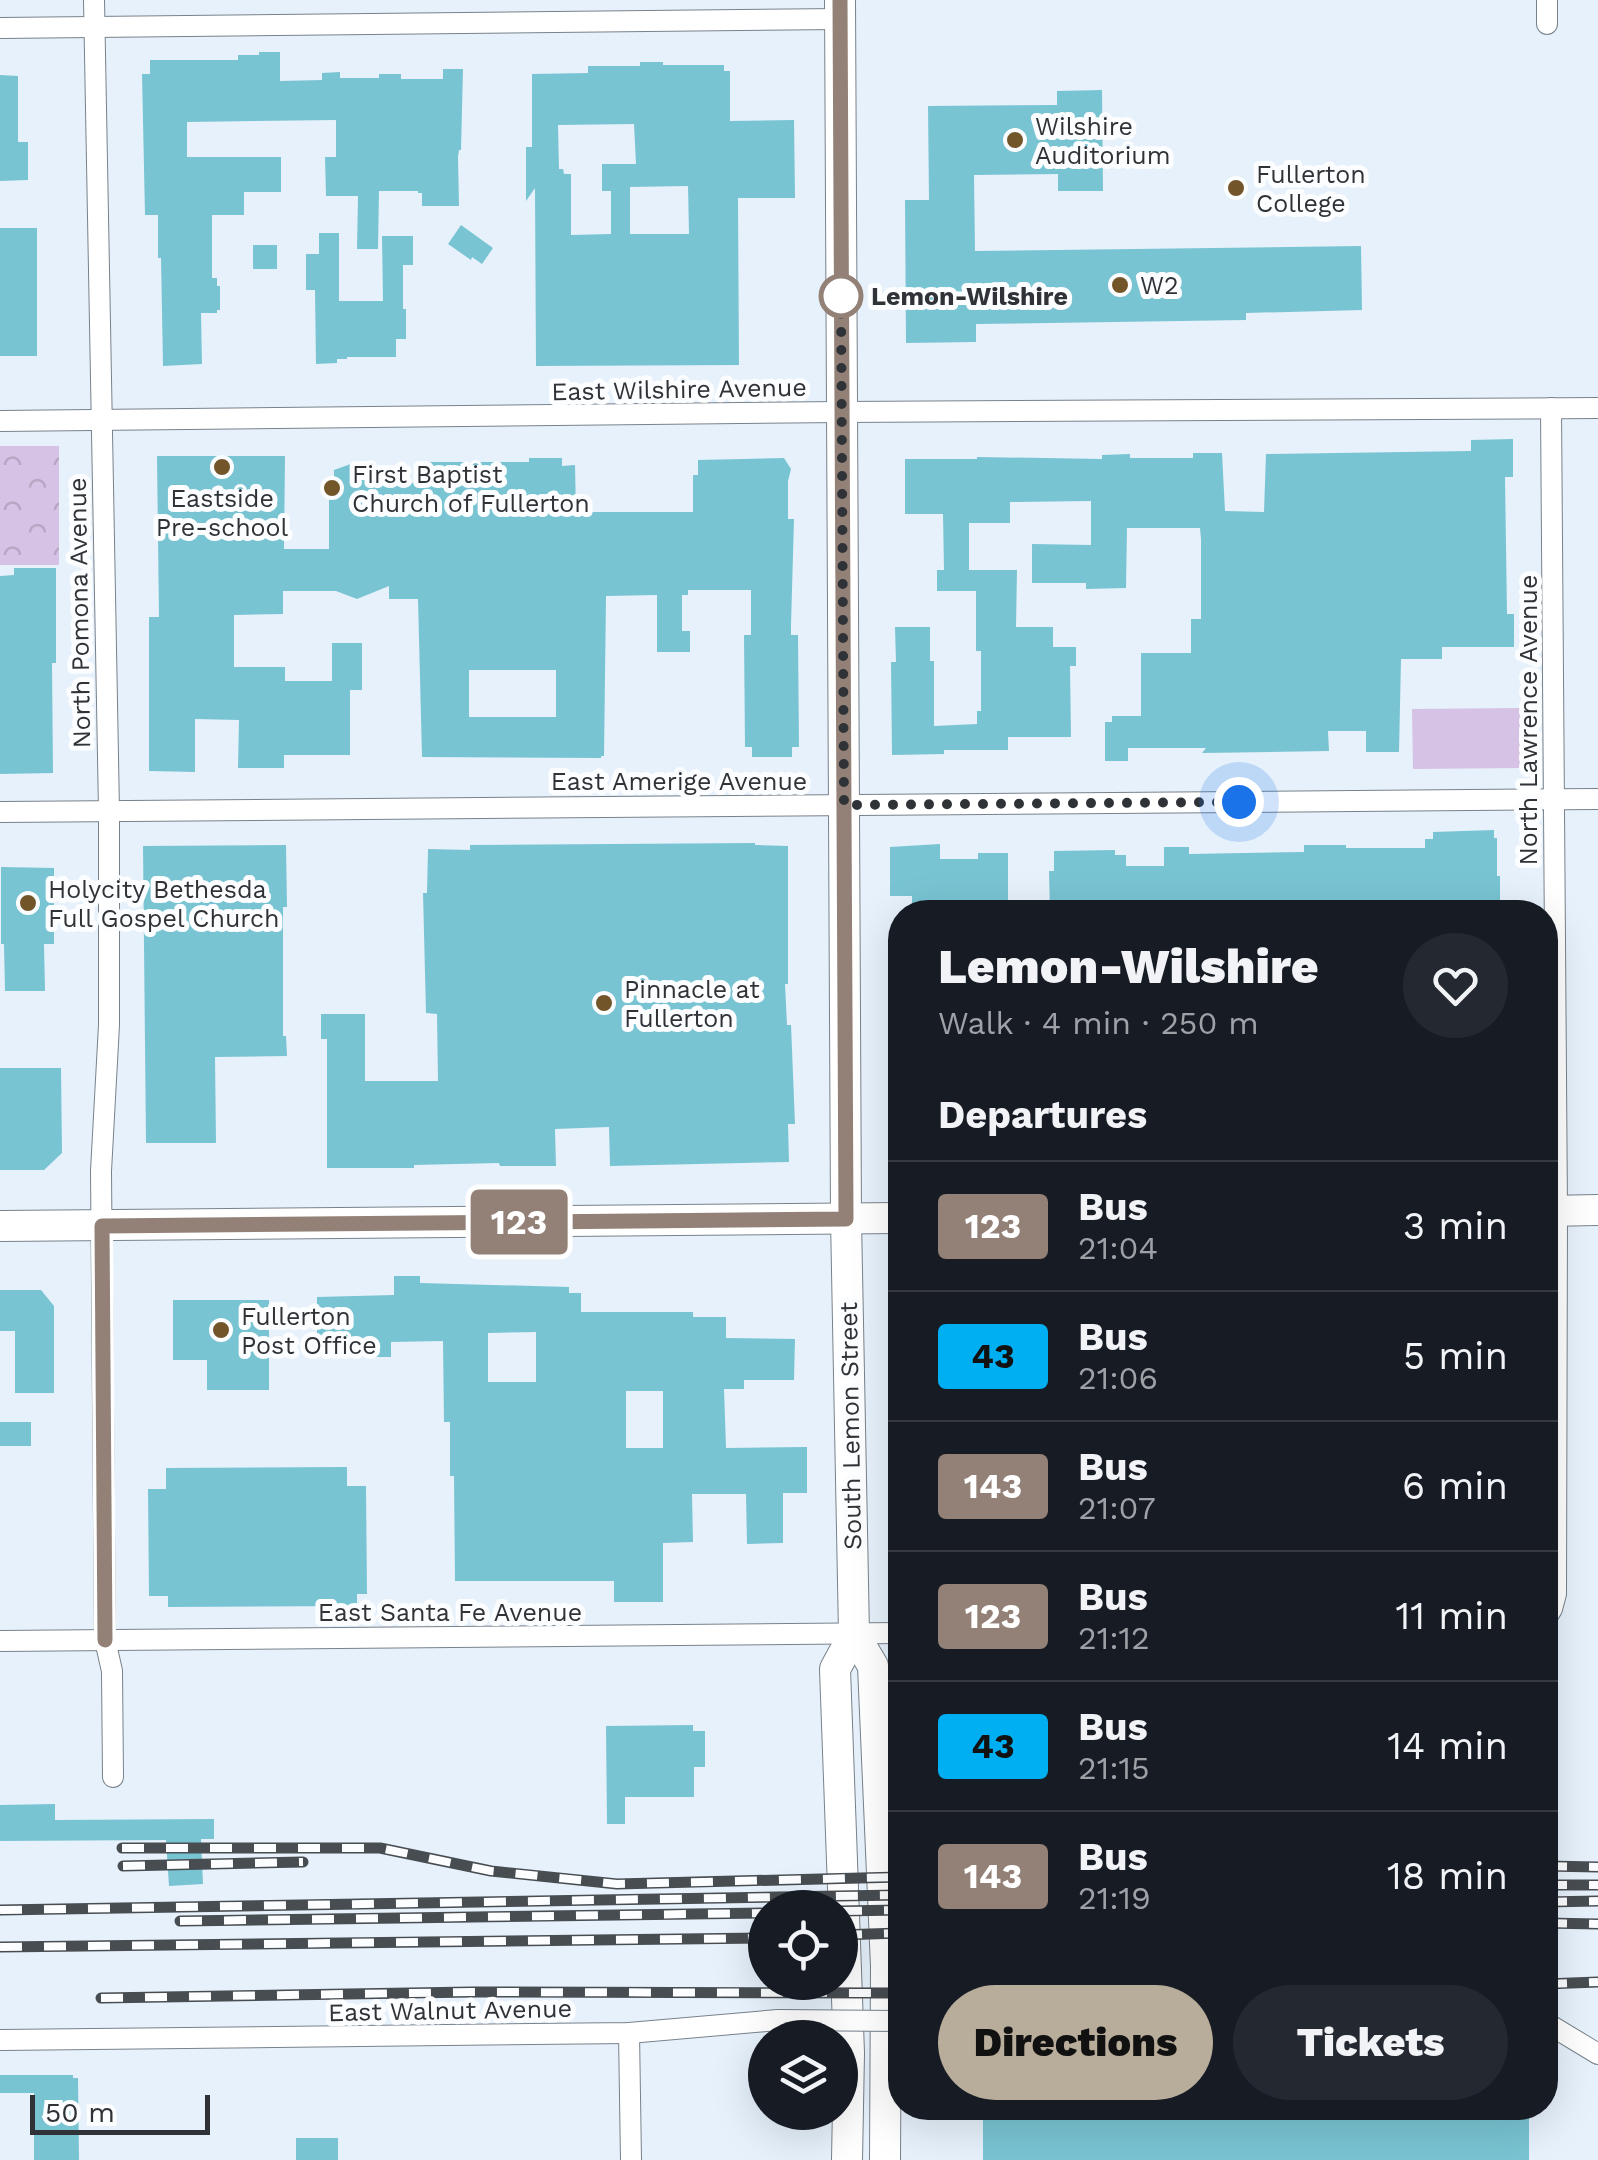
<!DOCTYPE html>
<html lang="en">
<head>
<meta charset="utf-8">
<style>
	:root { --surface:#171b24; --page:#242831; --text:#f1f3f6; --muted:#9ea1a6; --line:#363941; --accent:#b8ac9a }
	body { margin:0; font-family:"Work Sans",sans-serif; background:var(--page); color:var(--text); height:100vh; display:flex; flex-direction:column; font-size:38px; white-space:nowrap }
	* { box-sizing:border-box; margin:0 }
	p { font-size:32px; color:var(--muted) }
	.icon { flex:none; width:55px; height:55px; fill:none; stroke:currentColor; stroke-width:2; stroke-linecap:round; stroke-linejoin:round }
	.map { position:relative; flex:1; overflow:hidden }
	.panel { position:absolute; left:888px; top:900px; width:670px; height:1220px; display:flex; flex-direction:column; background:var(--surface); border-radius:40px; box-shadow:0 10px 40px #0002 }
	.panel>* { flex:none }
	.badge { padding:0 20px; border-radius:8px; font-size:35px; line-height:65px }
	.controls { position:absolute; left:748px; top:1890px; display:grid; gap:20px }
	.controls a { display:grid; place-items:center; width:110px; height:110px; border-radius:50%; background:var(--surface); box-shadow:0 10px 40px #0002; font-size:50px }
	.scale { position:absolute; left:30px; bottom:25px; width:180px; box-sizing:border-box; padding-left:10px; border:5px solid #2f3337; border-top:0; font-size:28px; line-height:35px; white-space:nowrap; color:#2f3337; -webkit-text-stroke:8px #fbfdff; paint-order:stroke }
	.you { position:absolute; width:50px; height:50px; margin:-25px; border:8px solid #fff; border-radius:50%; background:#1a73e8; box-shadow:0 0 0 15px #1a73e833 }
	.map>.badge { position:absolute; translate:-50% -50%; box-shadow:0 0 0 5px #fff }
	h2 { padding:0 50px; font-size:38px; line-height:90px }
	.round { display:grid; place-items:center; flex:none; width:105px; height:105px; border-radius:52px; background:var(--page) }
	.head { display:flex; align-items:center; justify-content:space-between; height:170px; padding:0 50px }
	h1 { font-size:48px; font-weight:800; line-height:75px }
	.action { display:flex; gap:20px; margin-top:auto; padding:20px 50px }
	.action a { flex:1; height:115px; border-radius:60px; background:var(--accent); color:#111; font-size:40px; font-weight:800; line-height:115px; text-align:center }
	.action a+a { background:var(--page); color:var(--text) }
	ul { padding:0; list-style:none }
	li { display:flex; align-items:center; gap:30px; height:130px; padding:0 50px; border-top:2px solid var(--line) }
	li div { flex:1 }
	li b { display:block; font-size:38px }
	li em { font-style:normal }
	li .badge { min-width:110px; font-weight:700; text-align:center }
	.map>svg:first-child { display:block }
	.grass { fill:#d6c2e4 }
	.park { fill:url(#park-crowns) }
	.building { fill:#79c4d3; fill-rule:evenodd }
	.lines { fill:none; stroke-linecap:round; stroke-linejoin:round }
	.street-casing { stroke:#78828b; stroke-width:22 }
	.secondary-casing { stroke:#78828b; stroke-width:32 }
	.street { stroke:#fff; stroke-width:20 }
	.secondary { stroke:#fff; stroke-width:30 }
	.rail-casing { stroke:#484d52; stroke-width:11 }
	.rail { stroke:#fbfdff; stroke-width:8; stroke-dasharray:22; stroke-linecap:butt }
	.street-bridge-casing { stroke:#78828b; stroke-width:22; stroke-linecap:butt }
	.street-bridge { stroke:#fff; stroke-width:20 }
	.line-casing { stroke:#fff; stroke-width:22 }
	.line { stroke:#938177; stroke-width:15 }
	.walk { stroke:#2f3337; stroke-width:10; stroke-dasharray:0 18 }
	.poi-dot { fill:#725629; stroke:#fbfdff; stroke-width:4 }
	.stop-dot { fill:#fff; stroke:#938177; stroke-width:5 }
	.labels { text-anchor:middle; stroke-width:10; stroke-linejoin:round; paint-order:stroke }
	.poi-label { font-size:25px; fill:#2f3337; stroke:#fbfdff; text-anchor:start }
	.stop-label { font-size:25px; font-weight:bold; fill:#2f3337; stroke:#fbfdff; text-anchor:start }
	.street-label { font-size:25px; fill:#2f3337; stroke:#fbfdff }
</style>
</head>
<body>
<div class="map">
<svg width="1598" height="2160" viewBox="0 0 1598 2160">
	<defs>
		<pattern id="park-crowns" width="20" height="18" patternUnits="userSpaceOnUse" patternTransform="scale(2.5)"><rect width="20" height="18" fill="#d6c2e4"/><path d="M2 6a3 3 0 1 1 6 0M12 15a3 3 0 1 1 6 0" fill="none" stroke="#b8a7c4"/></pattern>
	</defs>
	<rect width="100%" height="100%" fill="#e6f1fb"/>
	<path class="grass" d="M 1520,708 L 1521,768 L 1413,769 L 1412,709 Z"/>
	<rect class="park" x="0" y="446" width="59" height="119"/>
	<g class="building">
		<path d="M 259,52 L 280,52 L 280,81 L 322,80 L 322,73 L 340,72 L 340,78 L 379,78 L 379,74 L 401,74 L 401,79 L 443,79 L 443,69 L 463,69 L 461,150 L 459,150 L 458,157 L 459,206 L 422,206 L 422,193 L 418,193 L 418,191 L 379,191 L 378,249 L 357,249 L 358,196 L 326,196 L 325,157 L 336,157 L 336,120 L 187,122 L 187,157 L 281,157 L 281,192 L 244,192 L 244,215 L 212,215 L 212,278 L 217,278 L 217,286 L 220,286 L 220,310 L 217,310 L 217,313 L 201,313 L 202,364 L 163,366 L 161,258 L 158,258 L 158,215 L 145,215 L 142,74 L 150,74 L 150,60 L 238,60 L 238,55 L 259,55 Z"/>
		<path d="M 640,62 L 663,62 L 663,65 L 724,65 L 724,71 L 730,71 L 730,121 L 794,120 L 795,198 L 738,198 L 739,365 L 536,366 L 535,188 L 526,201 L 526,147 L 532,147 L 532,74 L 588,73 L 588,66 L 640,66 ZM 634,124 L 636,164 L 602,164 L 602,191 L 611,191 L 611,234 L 571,235 L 571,174 L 564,174 L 563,169 L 559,169 L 558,125 ZM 688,186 L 689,234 L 630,234 L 630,187 Z"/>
		<path d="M 0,75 L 18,76 L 18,142 L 28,142 L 28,180 L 0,181 Z"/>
		<path d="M 1102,90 L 1103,191 L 1058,191 L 1058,174 L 974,175 L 975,251 L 1361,246 L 1362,310 L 1246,313 L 1246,320 L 976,324 L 976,342 L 906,343 L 905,200 L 929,200 L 928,106 L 1057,105 L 1057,91 Z"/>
		<path d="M 461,225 L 493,248 L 482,264 L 472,257 L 471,260 L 448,244 Z"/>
		<rect x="0" y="228" width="37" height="128"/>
		<path d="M 319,233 L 339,233 L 339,301 L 383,301 L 382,236 L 413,236 L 413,265 L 403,265 L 403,309 L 406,309 L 406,339 L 396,339 L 396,357 L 347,357 L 347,359 L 337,359 L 337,363 L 316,364 L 315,290 L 306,290 L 306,254 L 319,254 Z"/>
		<rect x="253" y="245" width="24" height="24"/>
		<path d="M 1513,439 L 1513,477 L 1505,477 L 1507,614 L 1514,614 L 1514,647 L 1442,647 L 1442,659 L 1401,659 L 1399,752 L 1366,752 L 1366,731 L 1328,731 L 1329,751 L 1202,753 L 1206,748 L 1128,748 L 1128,761 L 1105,761 L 1105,722 L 1112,722 L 1112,716 L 1141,716 L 1141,653 L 1191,653 L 1191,619 L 1201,619 L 1201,539 L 1200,528 L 1127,528 L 1126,588 L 1086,589 L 1086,583 L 1032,583 L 1032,544 L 1091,545 L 1091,501 L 1010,502 L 1010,523 L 969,523 L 969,570 L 1017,570 L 1016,627 L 1053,627 L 1053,647 L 1076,647 L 1076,666 L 1070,666 L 1071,737 L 1008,737 L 1008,750 L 944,750 L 944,754 L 892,755 L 891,662 L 896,662 L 895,627 L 930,627 L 930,661 L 934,661 L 934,726 L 977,724 L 977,711 L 981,711 L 981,651 L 976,651 L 976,591 L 937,591 L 937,570 L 944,570 L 943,514 L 905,514 L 905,459 L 977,459 L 977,457 L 1102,459 L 1102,455 L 1130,454 L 1130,458 L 1193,458 L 1193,453 L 1222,453 L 1225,511 L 1264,512 L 1266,454 L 1471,451 L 1471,440 Z"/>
		<path d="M 157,456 L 285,456 L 284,549 L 329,549 L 329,490 L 334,490 L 334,470 L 359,461 L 420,486 L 420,462 L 529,462 L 529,458 L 562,458 L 562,466 L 575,465 L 576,512 L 693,512 L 693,475 L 698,475 L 698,460 L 784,458 L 791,469 L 788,481 L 788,519 L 794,519 L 791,625 L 791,635 L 798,635 L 799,747 L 792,747 L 792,757 L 752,757 L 752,747 L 745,747 L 744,635 L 751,635 L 751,590 L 688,590 L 688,595 L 682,595 L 682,631 L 690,631 L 690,652 L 657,652 L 657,595 L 606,596 L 604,756 L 601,756 L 601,758 L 422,757 L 418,599 L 389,599 L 389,586 L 357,599 L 336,591 L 283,591 L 283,614 L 234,615 L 234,667 L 285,667 L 285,681 L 332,681 L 332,643 L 362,643 L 362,690 L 350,690 L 350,755 L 284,755 L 284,768 L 238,768 L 239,720 L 195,719 L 195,772 L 149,771 L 149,617 L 159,617 ZM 469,670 L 556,670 L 556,717 L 469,717 Z"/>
		<path d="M 14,568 L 56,568 L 56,663 L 52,663 L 53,773 L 0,774 L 0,576 L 14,575 Z"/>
		<path d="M 1494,830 L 1494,838 L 1497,838 L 1497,876 L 1500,876 L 1500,907 L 1438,907 L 1438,912 L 1260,912 L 1260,905 L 1184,905 L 1184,912 L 1121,912 L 1121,905 L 1084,905 L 1084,912 L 1050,912 L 1049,871 L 1054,871 L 1054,851 L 1115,850 L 1115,855 L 1126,855 L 1126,866 L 1164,866 L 1164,847 L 1189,847 L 1189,854 L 1304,852 L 1304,845 L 1346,845 L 1346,848 L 1425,848 L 1425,839 L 1433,839 L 1433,832 Z"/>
		<path d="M 755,843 L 755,845 L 788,846 L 788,984 L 785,984 L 787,1025 L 791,1025 L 795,1124 L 788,1124 L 789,1162 L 610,1166 L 609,1127 L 555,1129 L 556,1166 L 500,1166 L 499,1163 L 414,1165 L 414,1168 L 327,1168 L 327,1039 L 321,1039 L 321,1014 L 365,1014 L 365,1081 L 438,1081 L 437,1014 L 426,1013 L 423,893 L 427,893 L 428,849 L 470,850 L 470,845 Z"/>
		<path d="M 940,844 L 940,859 L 978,859 L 978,853 L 1008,853 L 1008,910 L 912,912 L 912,896 L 890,896 L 890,847 Z"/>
		<path d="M 286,845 L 287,907 L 283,907 L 283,1036 L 286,1036 L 287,1056 L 215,1057 L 216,1143 L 146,1143 L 143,846 Z"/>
		<path d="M 1,867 L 54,868 L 54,944 L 44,944 L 45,991 L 5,991 L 4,944 L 1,944 Z"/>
		<path d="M 0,1068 L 61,1068 L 62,1153 L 44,1170 L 0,1170 Z"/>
		<path d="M 394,1276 L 420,1276 L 420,1283 L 569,1287 L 569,1293 L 581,1293 L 581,1312 L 693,1312 L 693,1317 L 726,1317 L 726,1338 L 795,1339 L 794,1380 L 744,1380 L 744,1389 L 724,1389 L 726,1448 L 807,1447 L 807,1493 L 783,1493 L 783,1543 L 747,1544 L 746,1494 L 692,1494 L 693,1542 L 663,1543 L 663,1602 L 614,1602 L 614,1581 L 455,1581 L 454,1476 L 450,1476 L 450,1422 L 444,1422 L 443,1341 L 391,1342 L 391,1357 L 358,1357 L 358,1347 L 317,1347 L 317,1297 L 394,1295 ZM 536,1332 L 536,1382 L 488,1382 L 488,1333 ZM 626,1391 L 663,1391 L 663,1448 L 626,1448 Z"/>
		<path d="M 0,1290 L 41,1290 L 54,1306 L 54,1393 L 15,1393 L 15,1331 L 0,1331 Z"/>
		<path d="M 173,1300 L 269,1300 L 269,1390 L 207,1390 L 207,1360 L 173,1360 Z"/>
		<rect x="0" y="1422" width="31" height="24"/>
		<path d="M 347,1467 L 347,1486 L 366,1486 L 367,1594 L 357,1594 L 357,1606 L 168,1607 L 168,1596 L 149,1596 L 148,1489 L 166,1489 L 166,1468 Z"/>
		<path d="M 693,1725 L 693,1731 L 705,1731 L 705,1767 L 694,1767 L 694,1797 L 625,1797 L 625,1824 L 607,1824 L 606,1726 Z"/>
		<path d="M 55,1804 L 55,1820 L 214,1819 L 214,1839 L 201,1839 L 203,1884 L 169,1886 L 166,1840 L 0,1841 L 0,1805 Z"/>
		<path d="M 0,2075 L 73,2075 L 73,2078 L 78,2078 L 79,2160 L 34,2160 L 34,2093 L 0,2093 Z"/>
		<rect x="983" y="2108" width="546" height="52"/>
		<rect x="296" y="2138" width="42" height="22"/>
	</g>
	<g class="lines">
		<g class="street-casing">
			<g id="street">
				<path d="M 94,0 L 109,811 L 109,1025 L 101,1171 L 105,1640 L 112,1671 L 113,1777"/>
				<path d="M 1547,0 L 1547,24"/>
				<path d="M 0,28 L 840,19"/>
				<path d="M 0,421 L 842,412 L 1598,408"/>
				<path d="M 0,812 L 1598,799"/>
				<path d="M 1545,1620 L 1552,1609 L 1556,1594 L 1557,1211 L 1551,408"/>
				<path d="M 0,1641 L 900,1633"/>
				<path d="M 1545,2022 L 1598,2054"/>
				<path d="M 629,2033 L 631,2160"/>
				<path d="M 0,2040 L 629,2033 L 778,2020"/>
			</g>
		</g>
		<g class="secondary-casing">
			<g id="secondary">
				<path d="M 840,0 L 846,1219 L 854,1634 L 835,1669 L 849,2053 L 847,2160"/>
				<path d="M 1545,1211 L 1598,1210"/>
				<path d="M 0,1226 L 900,1218"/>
				<path d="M 854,1634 L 873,1666 L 886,1966 L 885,2160"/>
			</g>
		</g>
		<use href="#street" class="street"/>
		<use href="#secondary" class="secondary"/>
		<g class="rail-casing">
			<g id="rail">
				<path d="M 122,1848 L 380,1848 L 491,1871 L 617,1884 L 900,1877"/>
				<path d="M 123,1866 L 303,1862"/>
				<path d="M 1545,1866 L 1598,1867"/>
				<path d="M 1545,1885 L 1598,1885"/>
				<path d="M 1545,1902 L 1598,1901"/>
				<path d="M 0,1910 L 900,1895"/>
				<path d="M 840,1911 L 900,1910"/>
				<path d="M 180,1921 L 765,1913"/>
				<path d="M 1545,1923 L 1598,1924"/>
				<path d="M 840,1935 L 900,1933"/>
				<path d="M 0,1947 L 765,1938"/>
				<path d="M 1545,1984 L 1598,1982"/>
				<path d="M 101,1998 L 472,1992 L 900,1993"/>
			</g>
		</g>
		<use href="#rail" class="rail"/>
		<g class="street-bridge-casing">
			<path id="street-bridge" d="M 778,2020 L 900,2021"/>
		</g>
		<use href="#street-bridge" class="street-bridge"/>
	</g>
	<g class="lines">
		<g class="line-casing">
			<path id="line" d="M 105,1640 L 102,1226 L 846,1219 L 840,0"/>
		</g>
		<use href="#line" class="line"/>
		<path class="walk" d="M 841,296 L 844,805 L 1239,802"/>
	</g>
	<g class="poi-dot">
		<circle cx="1015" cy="140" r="10"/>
		<circle cx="1236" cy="188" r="10"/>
		<circle cx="1120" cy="285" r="10"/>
		<circle cx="222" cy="467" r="10"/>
		<circle cx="332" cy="488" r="10"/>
		<circle cx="28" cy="903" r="10"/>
		<circle cx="604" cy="1003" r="10"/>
		<circle cx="221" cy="1330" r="10"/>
	</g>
	<circle class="stop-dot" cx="841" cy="296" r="20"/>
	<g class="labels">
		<g class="poi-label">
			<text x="1035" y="135">Wilshire<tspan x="1035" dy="29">Auditorium</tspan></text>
			<text x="1256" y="183">Fullerton<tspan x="1256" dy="29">College</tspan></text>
			<text x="1140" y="294">W2</text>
			<text x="352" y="483">First Baptist<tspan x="352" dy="29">Church of Fullerton</tspan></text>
			<text x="222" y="507" text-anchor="middle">Eastside<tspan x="222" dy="29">Pre-school</tspan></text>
			<text x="48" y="898">Holycity Bethesda<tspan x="48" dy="29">Full Gospel Church</tspan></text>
			<text x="624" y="998">Pinnacle at<tspan x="624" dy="29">Fullerton</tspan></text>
			<text x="241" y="1325">Fullerton<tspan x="241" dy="29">Post Office</tspan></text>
		</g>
		<g class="stop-label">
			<text x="871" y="305">Lemon-Wilshire</text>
		</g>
		<g class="street-label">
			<text transform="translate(679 389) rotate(-1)" y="9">East Wilshire Avenue</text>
			<text transform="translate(79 613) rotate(-91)" y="9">North Pomona Avenue</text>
			<text transform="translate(1528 720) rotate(-90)" y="9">North Lawrence Avenue</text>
			<text x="679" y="790">East Amerige Avenue</text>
			<text transform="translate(850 1426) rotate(-91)" y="9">South Lemon Street</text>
			<text x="450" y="1621">East Santa Fe Avenue</text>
			<text transform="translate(450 2010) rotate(-1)" y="9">East Walnut Avenue</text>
		</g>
	</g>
</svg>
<div class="controls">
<a><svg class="icon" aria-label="locate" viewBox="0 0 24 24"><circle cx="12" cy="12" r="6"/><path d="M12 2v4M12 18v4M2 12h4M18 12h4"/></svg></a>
<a><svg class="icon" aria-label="layers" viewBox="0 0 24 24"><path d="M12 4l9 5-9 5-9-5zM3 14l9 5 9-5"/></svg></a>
</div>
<div class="scale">50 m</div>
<div class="you" style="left:1239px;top:802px"></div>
<b class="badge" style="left:519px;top:1222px;background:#938177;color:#fff">123</b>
<section class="panel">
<div class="head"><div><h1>Lemon-Wilshire</h1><p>Walk · 4 min · 250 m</p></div><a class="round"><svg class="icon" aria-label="heart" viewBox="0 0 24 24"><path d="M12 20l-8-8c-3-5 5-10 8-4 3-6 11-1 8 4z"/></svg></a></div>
<h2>Departures</h2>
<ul>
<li><span class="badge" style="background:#938177;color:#fff">123</span><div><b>Bus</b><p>21:04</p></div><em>3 min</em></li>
<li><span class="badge" style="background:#00aff2;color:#111">43</span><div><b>Bus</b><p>21:06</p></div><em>5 min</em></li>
<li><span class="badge" style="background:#938177;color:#fff">143</span><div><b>Bus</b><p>21:07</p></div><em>6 min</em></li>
<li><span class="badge" style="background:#938177;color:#fff">123</span><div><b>Bus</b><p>21:12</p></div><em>11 min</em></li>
<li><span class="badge" style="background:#00aff2;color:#111">43</span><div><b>Bus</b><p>21:15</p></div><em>14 min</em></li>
<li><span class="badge" style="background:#938177;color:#fff">143</span><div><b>Bus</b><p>21:19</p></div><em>18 min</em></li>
</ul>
<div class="action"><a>Directions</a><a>Tickets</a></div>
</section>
</div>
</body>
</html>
